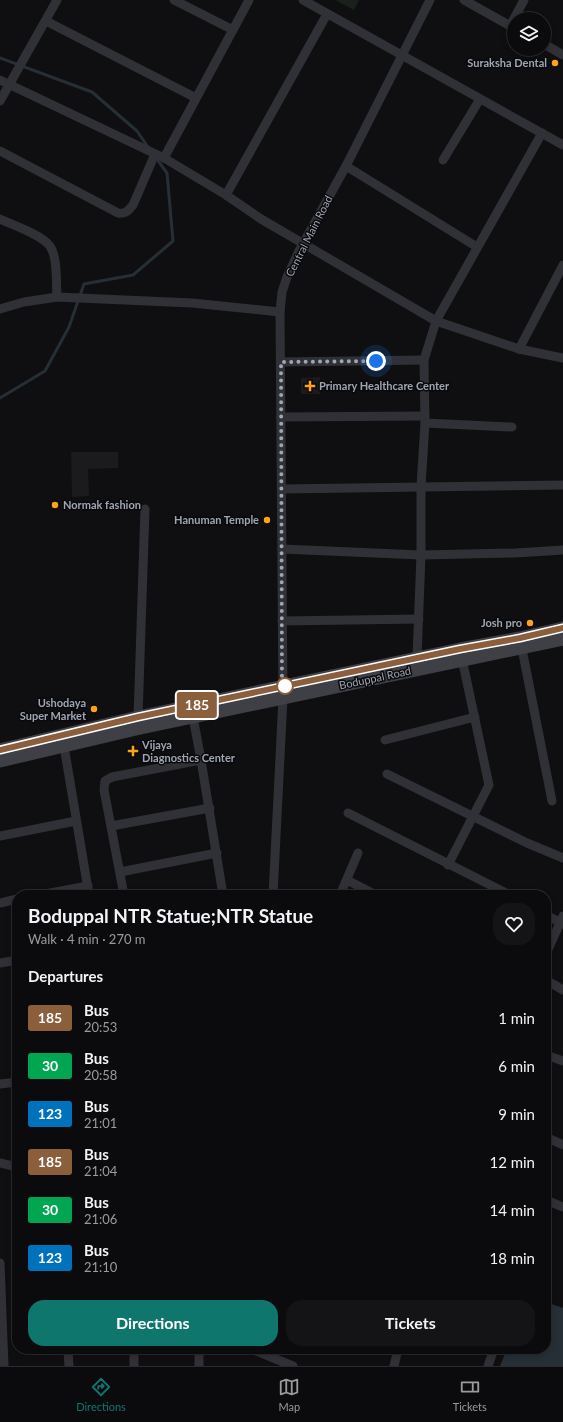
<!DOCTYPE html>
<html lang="en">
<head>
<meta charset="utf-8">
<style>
	:root { --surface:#0b0b0d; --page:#141416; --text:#f1f3f6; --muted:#9a9b9d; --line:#2b2b2e; --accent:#0f766e }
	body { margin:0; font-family:Lato,sans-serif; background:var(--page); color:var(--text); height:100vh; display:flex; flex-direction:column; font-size:15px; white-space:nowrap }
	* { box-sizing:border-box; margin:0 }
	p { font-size:13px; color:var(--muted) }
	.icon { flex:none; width:22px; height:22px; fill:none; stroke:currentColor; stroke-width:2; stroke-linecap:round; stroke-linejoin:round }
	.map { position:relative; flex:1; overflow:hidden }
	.side { position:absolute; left:12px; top:890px; width:539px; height:464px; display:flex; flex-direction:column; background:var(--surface); border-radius:16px; box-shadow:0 2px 6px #0003,0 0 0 1px var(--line) }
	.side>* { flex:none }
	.badge { padding:0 8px; border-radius:3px; font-size:14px; line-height:26px }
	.fabs { position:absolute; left:507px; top:12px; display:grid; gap:8px }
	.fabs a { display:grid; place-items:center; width:44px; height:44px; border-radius:50%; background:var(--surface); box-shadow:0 2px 6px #0003,0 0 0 1px var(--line); font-size:20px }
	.you { position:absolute; width:20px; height:20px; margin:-10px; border:3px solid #fff; border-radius:50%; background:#1a73e8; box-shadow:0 0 0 6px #1a73e833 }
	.map>.badge { position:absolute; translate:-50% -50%; box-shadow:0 0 0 2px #fff }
	h2 { padding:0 16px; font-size:15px; line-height:36px }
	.round { display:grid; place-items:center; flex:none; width:42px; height:42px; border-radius:16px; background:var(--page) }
	.head { display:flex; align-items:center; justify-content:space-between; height:68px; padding:0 16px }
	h1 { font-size:19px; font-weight:700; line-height:30px }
	.primary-button { display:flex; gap:8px; margin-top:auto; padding:8px 16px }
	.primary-button a { flex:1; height:46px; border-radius:16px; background:var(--accent); color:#fff; font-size:16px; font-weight:700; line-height:46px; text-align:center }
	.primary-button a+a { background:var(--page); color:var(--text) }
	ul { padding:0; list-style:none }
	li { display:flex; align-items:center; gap:12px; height:48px; padding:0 16px }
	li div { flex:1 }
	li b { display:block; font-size:15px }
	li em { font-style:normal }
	li .badge { min-width:44px; font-weight:700; text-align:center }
	.tab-bar { display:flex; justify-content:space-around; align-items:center; height:56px; border-top:1px solid var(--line); background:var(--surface); font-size:11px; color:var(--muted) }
	.tab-bar a { display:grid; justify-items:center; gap:2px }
	.tab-bar .current { color:var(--accent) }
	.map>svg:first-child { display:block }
	.built { fill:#1b1b1e }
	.green { fill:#19211a }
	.water { fill:#252f35 }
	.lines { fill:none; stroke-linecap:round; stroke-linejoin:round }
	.stream { stroke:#252f35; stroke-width:3 }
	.street { stroke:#303136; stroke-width:9 }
	.secondary { stroke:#3e4046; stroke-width:13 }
	.line-casing { stroke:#fff; stroke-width:9 }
	.line { stroke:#8b5e3c; stroke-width:6 }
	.walk { stroke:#9fa6b3; stroke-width:4; stroke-dasharray:0 7.2 }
	.poi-dot { fill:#ffa219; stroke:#0a0a0c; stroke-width:1.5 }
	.stop-dot { fill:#fff; stroke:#8b5e3c; stroke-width:2 }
	.labels { text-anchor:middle; stroke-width:3; stroke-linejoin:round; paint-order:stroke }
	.poi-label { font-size:11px; font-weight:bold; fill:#9fa6b3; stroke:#0a0a0c; text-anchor:end }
	.street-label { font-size:11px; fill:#9fa6b3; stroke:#0a0a0c }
</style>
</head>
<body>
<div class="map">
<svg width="563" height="1366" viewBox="0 0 563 1366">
	<rect width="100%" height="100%" fill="#0f0f11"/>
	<g class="built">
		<path d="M 320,377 L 320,394 L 301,394 L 301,378 Z"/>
		<path d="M 71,452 L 118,452 L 118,468 L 88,469 L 89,496 L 72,497 Z"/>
	</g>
	<path class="green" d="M 335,0 L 359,0 L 354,10 Z"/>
	<path class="water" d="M 546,1302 L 563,1308 L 563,1366 L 500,1366 L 507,1349 L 546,1349 Z"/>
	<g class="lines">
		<g class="stream">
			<path d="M 0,58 L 92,92 L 137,131 L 148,147"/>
			<path d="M 0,398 L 45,371 L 69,327 L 84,284 L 133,275 L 173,241 L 167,173 L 156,158"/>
		</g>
		<g class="street">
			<path d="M 174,0 L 233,30"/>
			<path d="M 303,0 L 563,145"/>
			<path d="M 464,0 L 514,28"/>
			<path d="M 46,21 L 196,98"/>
			<path d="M 510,26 L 524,0"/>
			<path d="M 544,44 L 563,55"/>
			<path d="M 0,80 L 164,158 L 226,195 L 261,219 L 436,321 L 519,349 L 563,358"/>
			<path d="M 0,101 L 57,0"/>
			<path d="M 0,151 L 118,213 C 126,214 128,211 133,205 L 155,154"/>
			<path d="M 164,158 L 249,0"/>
			<path d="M 443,160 L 480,99"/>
			<path d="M 346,166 L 477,247"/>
			<path d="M 226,195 L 327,14"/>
			<path d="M 0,219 C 13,225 40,234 49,245 C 58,255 56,284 57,297"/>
			<path d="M 0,309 L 24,302 L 57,297 L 192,303 L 280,312"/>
			<path d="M 519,349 L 563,265"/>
			<path d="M 281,362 L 424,360"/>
			<path d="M 281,417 L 425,416"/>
			<path d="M 425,423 L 512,427"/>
			<path d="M 282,489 L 563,485"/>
			<path d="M 282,549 L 421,555 L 515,553 L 563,550"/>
			<path d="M 282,621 L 419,619"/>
			<path d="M 522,649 L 552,801"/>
			<path d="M 417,657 L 421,555 L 421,486 L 425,423 L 424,360 L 436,321 L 542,133"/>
			<path d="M 138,717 L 145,509"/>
			<path d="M 193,717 L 201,760"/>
			<path d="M 385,740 L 475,717"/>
			<path d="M 64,746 L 89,895"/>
			<path d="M 387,774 L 527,843 L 563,858"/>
			<path d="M 348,813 L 510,895"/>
			<path d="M 111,826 L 210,808"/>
			<path d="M 0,836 L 76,821"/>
			<path d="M 448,865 L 489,785 L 462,659"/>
			<path d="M 120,872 L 217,853"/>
			<path d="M 347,880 L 376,895"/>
			<path d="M 40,895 L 88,886"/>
			<path d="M 124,895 L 104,790 L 105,781 L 112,777 L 201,760 L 223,895"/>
			<path d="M 273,895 L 283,698 L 280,312 L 282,292 L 287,277 L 299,251 L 346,166 L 430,0"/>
			<path d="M 340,895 L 358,853"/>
			<path d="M 0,903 L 17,899"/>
			<path d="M 546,915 L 563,924"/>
			<path d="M 546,954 L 563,916"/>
			<path d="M 0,963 L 17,960"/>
			<path d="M 546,980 L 563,990"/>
			<path d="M 546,1055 L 563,1061"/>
			<path d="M 0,1084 L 17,1082"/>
			<path d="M 546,1137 L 563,1145"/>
			<path d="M 0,1163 L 17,1167"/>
			<path d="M 546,1200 L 563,1207"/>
			<path d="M 0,1263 L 4,1366"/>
			<path d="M 68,1349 L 69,1366"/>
			<path d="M 134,1349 L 134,1366"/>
			<path d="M 251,1349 L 293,1366"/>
			<path d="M 199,1366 L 199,1349"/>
			<path d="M 394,1366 L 398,1349"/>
			<path d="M 488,1366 L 494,1349"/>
		</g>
		<g class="secondary">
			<path d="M 0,750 L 138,717 L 460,649 L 520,638 L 563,628"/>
			<path d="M 0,761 L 136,729 L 563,639"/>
		</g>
	</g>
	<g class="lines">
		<g class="line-casing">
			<path id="line" d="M 0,750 L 138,717 L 460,649 L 520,638 L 563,628"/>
		</g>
		<use href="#line" class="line"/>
		<path class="walk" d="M 285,686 L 282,687 L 281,362 L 376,361"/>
	</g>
	<g class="poi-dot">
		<circle cx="555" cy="63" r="4"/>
		<path d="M308 380h4v4h4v4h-4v4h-4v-4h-4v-4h4z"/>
		<circle cx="55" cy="505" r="4"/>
		<circle cx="267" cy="520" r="4"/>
		<circle cx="530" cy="623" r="4"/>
		<circle cx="94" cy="709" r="4"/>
		<path d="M131 745h4v4h4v4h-4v4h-4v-4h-4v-4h4z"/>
	</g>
	<circle class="stop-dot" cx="285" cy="686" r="8"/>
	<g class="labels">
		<g class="poi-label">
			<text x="547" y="67">Suraksha Dental</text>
			<text x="319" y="390" text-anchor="start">Primary Healthcare Center</text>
			<text x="63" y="509" text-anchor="start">Normak fashion</text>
			<text x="259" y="524">Hanuman Temple</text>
			<text x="522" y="627">Josh pro</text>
			<text x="86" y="707">Ushodaya<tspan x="86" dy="13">Super Market</tspan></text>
			<text x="142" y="749" text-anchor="start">Vijaya<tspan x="142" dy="13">Diagnostics Center</tspan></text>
		</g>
		<g class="street-label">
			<text transform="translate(309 236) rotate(-63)" y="4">Central Main Road</text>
			<text transform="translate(375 678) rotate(-12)" y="4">Boduppal Road</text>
		</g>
	</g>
</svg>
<div class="fabs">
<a><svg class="icon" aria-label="layers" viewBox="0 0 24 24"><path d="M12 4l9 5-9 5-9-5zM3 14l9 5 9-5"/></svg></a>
</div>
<div class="you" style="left:376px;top:361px"></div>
<b class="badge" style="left:197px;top:705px;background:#8b5e3c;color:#fff">185</b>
<section class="side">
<div class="head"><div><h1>Boduppal NTR Statue;NTR Statue</h1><p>Walk · 4 min · 270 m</p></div><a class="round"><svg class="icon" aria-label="heart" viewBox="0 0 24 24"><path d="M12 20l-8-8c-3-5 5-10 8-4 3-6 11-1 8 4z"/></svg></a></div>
<h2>Departures</h2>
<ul>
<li><span class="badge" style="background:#8b5e3c;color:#fff">185</span><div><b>Bus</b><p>20:53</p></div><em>1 min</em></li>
<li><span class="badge" style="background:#00a651;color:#fff">30</span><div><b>Bus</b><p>20:58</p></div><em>6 min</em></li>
<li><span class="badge" style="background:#0072bc;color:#fff">123</span><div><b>Bus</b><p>21:01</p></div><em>9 min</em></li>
<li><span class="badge" style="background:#8b5e3c;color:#fff">185</span><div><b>Bus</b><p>21:04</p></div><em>12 min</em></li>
<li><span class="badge" style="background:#00a651;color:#fff">30</span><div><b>Bus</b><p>21:06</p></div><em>14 min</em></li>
<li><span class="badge" style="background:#0072bc;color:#fff">123</span><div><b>Bus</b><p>21:10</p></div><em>18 min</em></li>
</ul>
<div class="primary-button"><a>Directions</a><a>Tickets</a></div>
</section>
</div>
<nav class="tab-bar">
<a class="current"><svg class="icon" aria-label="directions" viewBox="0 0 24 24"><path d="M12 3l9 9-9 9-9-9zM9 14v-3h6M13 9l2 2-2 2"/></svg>Directions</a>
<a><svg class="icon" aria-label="map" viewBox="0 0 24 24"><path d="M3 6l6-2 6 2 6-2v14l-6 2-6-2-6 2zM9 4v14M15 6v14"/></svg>Map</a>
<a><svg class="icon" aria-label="tickets" viewBox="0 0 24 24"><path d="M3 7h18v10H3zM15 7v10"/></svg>Tickets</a>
</nav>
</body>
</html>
